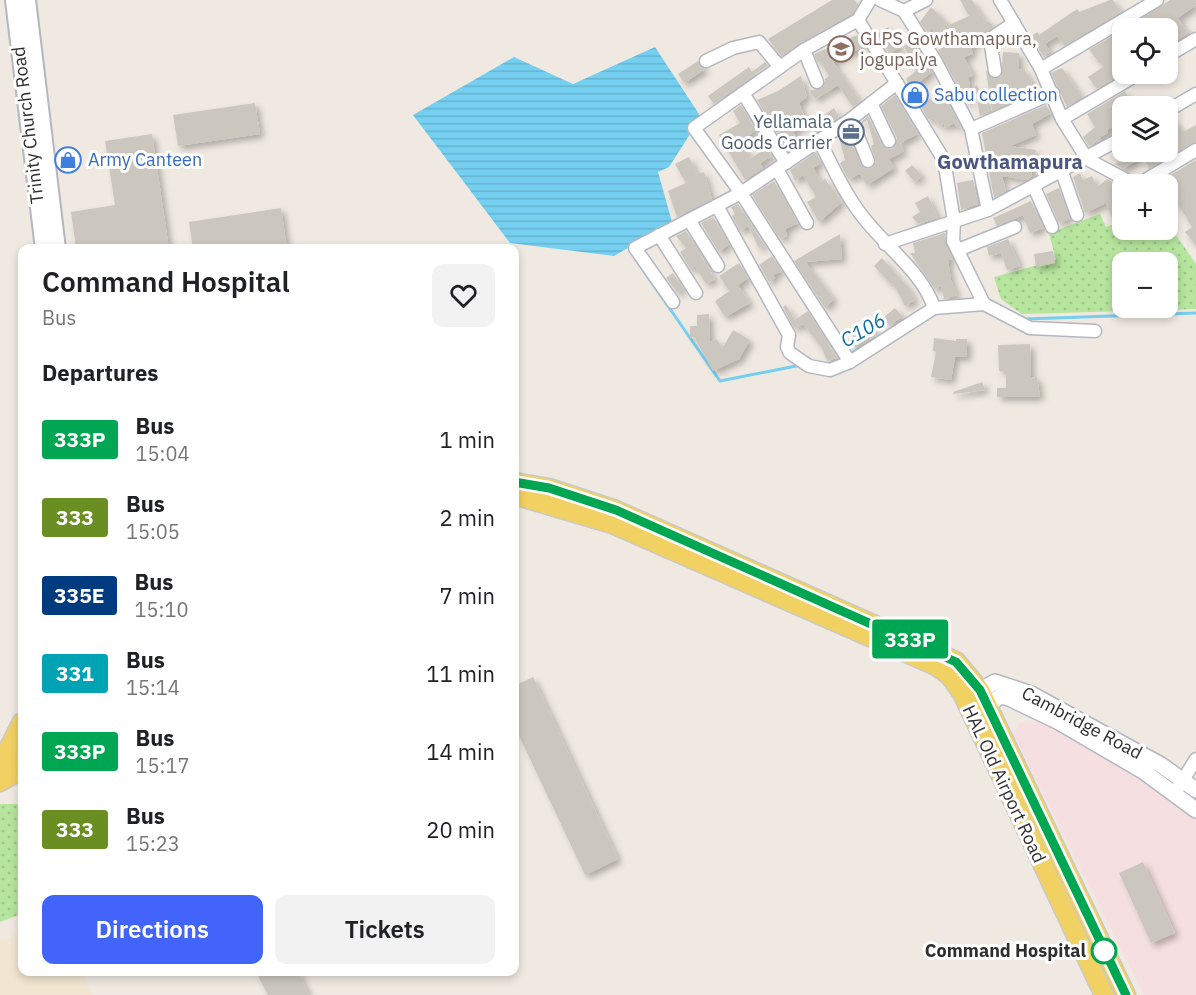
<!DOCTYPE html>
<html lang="en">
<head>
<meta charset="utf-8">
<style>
	:root { --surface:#fff; --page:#f2f2f2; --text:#202124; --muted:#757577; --accent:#4264fb }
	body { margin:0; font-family:"IBM Plex Sans",sans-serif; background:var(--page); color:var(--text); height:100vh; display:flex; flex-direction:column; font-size:22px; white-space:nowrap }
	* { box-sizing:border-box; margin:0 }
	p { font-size:20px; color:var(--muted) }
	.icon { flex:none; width:33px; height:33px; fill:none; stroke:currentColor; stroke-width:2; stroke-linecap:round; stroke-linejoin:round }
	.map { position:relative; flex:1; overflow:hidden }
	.sheet { position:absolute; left:18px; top:244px; width:501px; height:732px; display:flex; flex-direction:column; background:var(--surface); border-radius:12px; box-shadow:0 3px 9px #0003 }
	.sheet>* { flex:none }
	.badge { padding:0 12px; border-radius:4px; font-size:21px; line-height:39px }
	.buttons { position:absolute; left:1112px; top:18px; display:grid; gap:12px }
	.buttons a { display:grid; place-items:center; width:66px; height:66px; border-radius:12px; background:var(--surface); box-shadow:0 3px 9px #0003; font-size:30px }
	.map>.badge { position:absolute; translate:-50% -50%; box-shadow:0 0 0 3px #fff }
	h2 { padding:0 24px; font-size:22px; line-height:54px }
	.round { display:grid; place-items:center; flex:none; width:63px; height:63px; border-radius:12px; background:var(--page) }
	.head { display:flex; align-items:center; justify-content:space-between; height:102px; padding:0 24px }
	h1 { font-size:28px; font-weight:600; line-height:45px }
	.cta { display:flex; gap:12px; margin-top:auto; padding:12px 24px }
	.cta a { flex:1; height:69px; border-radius:12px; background:var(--accent); color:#fff; font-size:24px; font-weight:600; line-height:69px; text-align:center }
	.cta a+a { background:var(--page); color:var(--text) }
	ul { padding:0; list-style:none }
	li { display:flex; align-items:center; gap:18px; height:78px; padding:0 24px }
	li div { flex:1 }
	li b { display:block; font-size:22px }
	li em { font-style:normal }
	li .badge { min-width:66px; font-weight:700; text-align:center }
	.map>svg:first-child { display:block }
	.education { fill:#f0e6d1 }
	.medical { fill:#f5dfe0 }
	.park { fill:url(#park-dots); fill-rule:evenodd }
	.water { fill:url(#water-rules) }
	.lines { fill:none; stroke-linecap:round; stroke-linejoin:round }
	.stream { stroke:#75cff0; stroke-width:3 }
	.building { fill:#cbc7bf; filter:url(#shadow) }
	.minor-casing { stroke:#b4b7c1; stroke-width:15 }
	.tertiary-casing { stroke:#b4b7c1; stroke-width:18 }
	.secondary-casing { stroke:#b4b7c1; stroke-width:20 }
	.primary-casing { stroke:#c9c9c9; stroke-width:21 }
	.minor { stroke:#fff; stroke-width:12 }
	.tertiary { stroke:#fff; stroke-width:15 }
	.secondary { stroke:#fff; stroke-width:16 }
	.primary { stroke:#f2d163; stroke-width:18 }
	.line-casing { stroke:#fff; stroke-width:14 }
	.line { stroke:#00a651; stroke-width:9 }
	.stop-dot { fill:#fff; stroke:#00a651; stroke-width:3 }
	.labels { text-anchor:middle; stroke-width:6; stroke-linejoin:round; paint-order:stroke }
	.education-label { font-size:18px; fill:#785e54; stroke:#fff; text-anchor:start }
	.shop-label { font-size:18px; fill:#366cbe; stroke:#fff; text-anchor:start }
	.service-label { font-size:18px; fill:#4e5e75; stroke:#fff; text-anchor:end }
	.street-label { font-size:18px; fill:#2e2e2e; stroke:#fff }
	.stop-label { font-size:18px; font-weight:bold; fill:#2e2e2e; stroke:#fff; text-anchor:end }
	.neighbourhood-label { font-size:20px; font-weight:bold; fill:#4d5680; stroke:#fff }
	.water-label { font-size:20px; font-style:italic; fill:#0d6fa3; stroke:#fff }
</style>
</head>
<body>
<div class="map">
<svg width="1196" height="995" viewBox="0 0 1196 995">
	<defs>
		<pattern id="park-dots" width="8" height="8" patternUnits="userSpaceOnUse" patternTransform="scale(1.5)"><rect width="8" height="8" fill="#b6e59e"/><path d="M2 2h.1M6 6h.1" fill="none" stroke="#9dc588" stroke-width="1.8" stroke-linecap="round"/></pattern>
		<pattern id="water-rules" width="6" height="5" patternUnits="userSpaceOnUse" patternTransform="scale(1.5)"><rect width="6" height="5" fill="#75cff0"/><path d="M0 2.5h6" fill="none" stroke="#66b2ce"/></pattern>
		<filter id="shadow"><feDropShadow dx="4" dy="4" stdDeviation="3" flood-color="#0004"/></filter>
	</defs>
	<rect width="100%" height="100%" fill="#efe9e1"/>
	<path class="education" d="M 22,931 L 22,972 L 82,972 L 92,995 L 0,995 L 0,940 L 6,940 Z"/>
	<path class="medical" d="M 1021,722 L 1047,722 L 1139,777 L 1196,818 L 1196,995 L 1144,995 L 1013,734 Z"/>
	<g class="park">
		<path d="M 1100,214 L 1106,227 L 1122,221 L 1122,230 L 1167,230 L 1167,222 L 1196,264 L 1196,309 L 1022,314 L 1001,299 L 994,277 L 1056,260 L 1049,233 ZM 1122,262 L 1167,262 L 1167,308 L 1122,308 Z"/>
		<path d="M 0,804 L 22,804 L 22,914 L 0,922 Z"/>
	</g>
	<path class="water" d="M 655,47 L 701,117 L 669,167 L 658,172 L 672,222 L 614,256 L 510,243 L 413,115 L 514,57 L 573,84 Z"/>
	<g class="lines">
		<g class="stream">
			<path d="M 636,260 L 720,381 L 801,365"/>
			<path d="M 989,301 L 1026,319 L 1196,313"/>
			<path d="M 850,354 L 875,339"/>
		</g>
	</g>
	<g class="building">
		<path d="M 832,0 L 855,0 L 858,5 L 853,13 L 781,56 L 768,39 Z"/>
		<path d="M 960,0 L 972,0 L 984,19 L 994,26 L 971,48 L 973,54 L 964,57 L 973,75 L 968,78 L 970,85 L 969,106 L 938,50 L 946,46 L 932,28 L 927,32 L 920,22 L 931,7 L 949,25 L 969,16 Z"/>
		<path d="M 1110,0 L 1113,0 L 1121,12 L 1064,46 L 1057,36 L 1045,44 L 1050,51 L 1043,56 L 1031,36 L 1038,32 L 1039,35 L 1077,9 L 1079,12 Z"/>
		<path d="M 1170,0 L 1196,0 L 1196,5 L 1178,18 L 1188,33 L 1171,44 L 1167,46 L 1167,28 L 1125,28 Z"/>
		<path d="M 888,27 L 901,47 L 889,53 L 877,34 Z"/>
		<path d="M 1122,30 L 1122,52 L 1112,59 L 1122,74 L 1097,89 L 1088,77 L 1103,67 L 1089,50 Z"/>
		<path d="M 857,35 L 863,47 L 833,62 L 860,101 L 853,107 L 838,85 L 815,99 L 809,91 L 823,87 L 825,79 L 829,76 L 820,61 L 818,63 L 814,54 Z"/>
		<path d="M 912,41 L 932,72 L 910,89 L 906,79 L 916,71 L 904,46 Z"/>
		<path d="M 1003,52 L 1019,53 L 1019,70 L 1024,69 L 1031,80 L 1033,93 L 992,111 L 986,70 L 992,78 L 1001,77 Z"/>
		<path d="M 698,61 L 705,69 L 684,83 L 678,74 Z"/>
		<path d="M 765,62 L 768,65 L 714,104 L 708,96 L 749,67 L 752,72 Z"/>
		<path d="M 1062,68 L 1082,97 L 1067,107 L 1051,73 Z"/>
		<path d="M 801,76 L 807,97 L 799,103 L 807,123 L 793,132 L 800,143 L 788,151 L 757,100 L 778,91 Z"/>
		<path d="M 977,85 L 990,112 L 980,116 L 975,86 Z"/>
		<path d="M 942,91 L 961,127 L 958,128 L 954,123 L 945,128 L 944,123 L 940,126 L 933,118 L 929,120 L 920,105 Z"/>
		<path d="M 1125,91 L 1134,106 L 1108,106 L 1119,123 L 1107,130 L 1108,133 L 1099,138 L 1101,140 L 1089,146 L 1083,137 L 1095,127 L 1087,114 Z"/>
		<path d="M 895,95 L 918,134 L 900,143 L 904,151 L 889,159 L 894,168 L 867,185 L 860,174 L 848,179 L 840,163 L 845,160 L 839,137 L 847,132 L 861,165 L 866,169 L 872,168 L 876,162 L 871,146 L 874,144 L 867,120 L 862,124 L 861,122 L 868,116 L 882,145 L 888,149 L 893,148 L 897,138 L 881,106 Z"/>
		<path d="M 255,103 L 260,134 L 178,146 L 173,115 Z"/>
		<path d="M 741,105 L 756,130 L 740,142 L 751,158 L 767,148 L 772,156 L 760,163 L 763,168 L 745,180 L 719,135 L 740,123 L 733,111 Z"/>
		<path d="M 1046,105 L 1051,113 L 1032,124 L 1036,135 L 1010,146 L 1036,150 L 1031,177 L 1027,180 L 1002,176 L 1006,191 L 994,198 L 982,133 Z"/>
		<path d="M 834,108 L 839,117 L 816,132 L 810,125 Z"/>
		<path d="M 1172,118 L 1183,132 L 1196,125 L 1196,142 L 1150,168 L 1141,156 L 1147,152 L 1167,152 L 1167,119 Z"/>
		<path d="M 152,134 L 169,249 L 76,249 L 71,212 L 115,205 L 105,141 Z"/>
		<path d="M 1121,148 L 1122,152 L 1135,152 L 1139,159 L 1123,169 L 1115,164 L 1119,162 L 1113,152 Z"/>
		<path d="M 816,152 L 821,163 L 813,168 L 821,182 L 825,179 L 842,202 L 819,222 L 807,202 L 816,197 L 803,175 L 795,181 L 790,170 Z"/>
		<path d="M 689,157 L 697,174 L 704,172 L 712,199 L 677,217 L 668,191 L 686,183 L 675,164 Z"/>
		<path d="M 1196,160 L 1196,246 L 1185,232 L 1192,227 L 1176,201 L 1167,206 L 1167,184 L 1160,181 Z"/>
		<path d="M 912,165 L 922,176 L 915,182 L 905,171 Z"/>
		<path d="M 1080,173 L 1083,180 L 1092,176 L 1097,187 L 1107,179 L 1122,187 L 1122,216 L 1113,220 L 1106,203 L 1085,213 L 1073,177 Z"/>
		<path d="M 973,180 L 978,204 L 961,210 L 957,183 Z"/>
		<path d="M 774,181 L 798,223 L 785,229 L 787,236 L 780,239 L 752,195 Z"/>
		<path d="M 1059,188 L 1070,219 L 1059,223 L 1046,194 Z"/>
		<path d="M 928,196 L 938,218 L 918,224 L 912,217 L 920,212 L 915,203 Z"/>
		<path d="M 1031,201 L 1043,228 L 1030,233 L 1023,215 L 997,226 L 993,218 Z"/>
		<path d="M 738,204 L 765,246 L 759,248 L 748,226 L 740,231 L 732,216 L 735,214 L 731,207 Z"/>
		<path d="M 281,208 L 287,249 L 193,249 L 189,222 Z"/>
		<path d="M 713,217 L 729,244 L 719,252 L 701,223 Z"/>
		<path d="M 686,231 L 715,279 L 706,284 L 695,266 L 691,270 L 680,252 L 686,248 L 676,236 Z"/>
		<path d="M 945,233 L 945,244 L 952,259 L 948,260 L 951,280 L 957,295 L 944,299 L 941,286 L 935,289 L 910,253 L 915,253 L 913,243 Z"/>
		<path d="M 840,234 L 842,259 L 805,262 L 834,299 L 825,308 L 794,261 Z"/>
		<path d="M 1008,239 L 1020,266 L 1007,270 L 1001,253 L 989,256 L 987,247 Z"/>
		<path d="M 1053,251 L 1055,263 L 1036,267 L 1034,254 Z"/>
		<path d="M 772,256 L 782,271 L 773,275 L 775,278 L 769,282 L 759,265 Z"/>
		<path d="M 882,258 L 908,287 L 915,300 L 905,306 L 893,283 L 891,284 L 874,266 Z"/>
		<path d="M 739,263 L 748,278 L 738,285 L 750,303 L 725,317 L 715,301 L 729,291 L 719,276 Z"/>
		<path d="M 673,273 L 683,289 L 678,293 L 666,278 Z"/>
		<path d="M 786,305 L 795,320 L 808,311 L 837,358 L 827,361 L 822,348 L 803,324 L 794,328 L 783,307 Z"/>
		<path d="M 895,308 L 902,316 L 890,326 L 883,318 Z"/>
		<path d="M 709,314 L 710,342 L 717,339 L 722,349 L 733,330 L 750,340 L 739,359 L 713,371 L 694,337 L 690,338 L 690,326 L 697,326 L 697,315 Z"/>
		<path d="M 866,322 L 878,334 L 870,340 L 866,335 L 854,346 L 848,340 Z"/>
		<path d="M 934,338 L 956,341 L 956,339 L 967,339 L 967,357 L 955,357 L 951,380 L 931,377 L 936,352 L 933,351 Z"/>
		<path d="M 1030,344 L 1031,378 L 1037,377 L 1040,397 L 997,397 L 997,388 L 1006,388 L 1006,371 L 999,371 L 998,345 Z"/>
		<path d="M 982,382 L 985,390 L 954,394 L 953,392 Z"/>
		<path d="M 533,677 L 618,859 L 585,875 L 514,725 L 514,686 Z"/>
		<path d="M 1143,862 L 1175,933 L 1151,943 L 1119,873 Z"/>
		<path d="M 256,972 L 298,972 L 309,995 L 268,995 Z"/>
	</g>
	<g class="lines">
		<g class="minor-casing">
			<g id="minor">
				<path d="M 870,0 L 858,20 L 944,160 L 954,221 L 953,241 L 984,304 L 1030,328 L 1095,331"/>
				<path d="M 880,0 L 904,11 L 936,62 L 971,129 L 988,210"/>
				<path d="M 1000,0 L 1041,69 L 1062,119 L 1087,159 L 1134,184"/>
				<path d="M 904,11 L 926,0"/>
				<path d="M 858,20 L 804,50 L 694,128 L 741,193 L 850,362 L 934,308 L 984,304"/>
				<path d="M 804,50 L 817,82"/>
				<path d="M 1167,56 L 1196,39"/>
				<path d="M 706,61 L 733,48 L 759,42 L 780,67"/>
				<path d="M 1041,69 L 1157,0"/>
				<path d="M 995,71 L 990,39 L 1014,23"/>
				<path d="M 743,93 L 786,163"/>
				<path d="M 871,103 L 889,141"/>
				<path d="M 1167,111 L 1196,94"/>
				<path d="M 851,119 L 868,161"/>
				<path d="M 1062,119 L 1138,74"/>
				<path d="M 971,129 L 1053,93"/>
				<path d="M 819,140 C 832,165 843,191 860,213 C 882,244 923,272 934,308"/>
				<path d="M 777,169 L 807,223"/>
				<path d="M 1062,172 L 1077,215"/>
				<path d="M 1139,184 L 1196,150"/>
				<path d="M 1034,187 L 1052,227"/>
				<path d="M 717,206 L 789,335 L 787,347 L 790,353 L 809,366 L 830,370 L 850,362"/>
				<path d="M 689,220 L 718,266"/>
				<path d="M 659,235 L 696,293"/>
				<path d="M 885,244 L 988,210 L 1122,138"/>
				<path d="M 958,250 L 1015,227"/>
				<path d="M 673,302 L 635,248 L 741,193 L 851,119 L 897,83"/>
				<path d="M 1178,788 L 1196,759"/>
			</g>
		</g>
		<g class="tertiary-casing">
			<g id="tertiary">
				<path d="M 972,695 L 995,682 L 1031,694 L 1161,765 L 1196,790"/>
				<path d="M 979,710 L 1001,696 L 1009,698 L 1059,722 L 1143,771 L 1196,810"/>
			</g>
		</g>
		<g class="secondary-casing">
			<g id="secondary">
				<path d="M 14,0 L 44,249"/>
				<path d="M 27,0 L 57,249"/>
			</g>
		</g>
		<g class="primary-casing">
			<g id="primary">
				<path d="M 514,482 L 549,488 L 616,510 L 956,661 L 980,690 L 1126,995"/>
				<path d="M 514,495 L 612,524 L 936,666 L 949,675 L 962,693 L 1104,995"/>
				<path d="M 0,765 L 22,722"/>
				<path d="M 0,782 L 16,773 L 22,760"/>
			</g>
		</g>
		<use href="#minor" class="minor"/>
		<use href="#tertiary" class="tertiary"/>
		<use href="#secondary" class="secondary"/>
		<use href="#primary" class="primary"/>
	</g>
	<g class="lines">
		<g class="line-casing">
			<path id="line" d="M 514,482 L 549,488 L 616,510 L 956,662 L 980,690 L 1126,995"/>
		</g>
		<use href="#line" class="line"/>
	</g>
	<defs>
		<g id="school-ring" transform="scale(1.35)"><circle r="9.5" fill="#fff" stroke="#8d6e63" stroke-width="1.5"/><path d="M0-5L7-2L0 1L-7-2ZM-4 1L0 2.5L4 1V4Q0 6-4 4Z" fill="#8d6e63"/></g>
		<g id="shop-ring" transform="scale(1.35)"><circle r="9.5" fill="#fff" stroke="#3f7fe0" stroke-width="1.5"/><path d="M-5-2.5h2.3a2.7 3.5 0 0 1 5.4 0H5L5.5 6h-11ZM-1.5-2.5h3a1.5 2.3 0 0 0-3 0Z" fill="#3f7fe0"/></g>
		<g id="office-ring" transform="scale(1.35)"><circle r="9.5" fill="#fff" stroke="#5c6f8a" stroke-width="1.5"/><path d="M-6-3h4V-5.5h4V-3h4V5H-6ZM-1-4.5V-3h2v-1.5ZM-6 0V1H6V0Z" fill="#5c6f8a"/></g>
	</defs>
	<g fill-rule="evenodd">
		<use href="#school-ring" x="841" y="49"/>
		<use href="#shop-ring" x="915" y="95"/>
		<use href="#office-ring" x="851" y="132"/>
		<use href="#shop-ring" x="68" y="160"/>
	</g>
	<circle class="stop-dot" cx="1104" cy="951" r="12"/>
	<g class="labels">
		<g class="education-label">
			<text x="860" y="45">GLPS Gowthamapura,<tspan x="860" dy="21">jogupalya</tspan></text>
		</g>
		<g class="shop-label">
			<text x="934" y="101">Sabu collection</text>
			<text x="88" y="166">Army Canteen</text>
		</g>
		<g class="service-label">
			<text x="832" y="128">Yellamala<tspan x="832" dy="21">Goods Carrier</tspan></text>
		</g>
		<g class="street-label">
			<text transform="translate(28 125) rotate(-97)" y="6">Trinity Church Road</text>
			<text transform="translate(1082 723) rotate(28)" y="6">Cambridge Road</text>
			<text transform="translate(1004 784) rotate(65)" y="6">HAL Old Airport Road</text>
		</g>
		<g class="stop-label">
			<text x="1086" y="957">Command Hospital</text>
		</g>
		<g class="neighbourhood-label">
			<text x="1010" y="169">Gowthamapura</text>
		</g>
		<g class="water-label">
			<text transform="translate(863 330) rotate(-30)" y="7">C106</text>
		</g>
	</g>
</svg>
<div class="buttons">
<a><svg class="icon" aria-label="locate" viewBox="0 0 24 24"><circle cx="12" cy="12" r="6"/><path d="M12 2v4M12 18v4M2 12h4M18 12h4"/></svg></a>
<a><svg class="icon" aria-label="layers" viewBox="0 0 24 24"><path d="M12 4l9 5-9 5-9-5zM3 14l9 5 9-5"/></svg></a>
<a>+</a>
<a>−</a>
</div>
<b class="badge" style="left:910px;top:639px;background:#00a651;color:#fff">333P</b>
<section class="sheet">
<div class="head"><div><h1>Command Hospital</h1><p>Bus</p></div><a class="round"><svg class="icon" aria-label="heart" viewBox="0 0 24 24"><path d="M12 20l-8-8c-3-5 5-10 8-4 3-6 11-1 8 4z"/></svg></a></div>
<h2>Departures</h2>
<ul>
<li><span class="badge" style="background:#00a651;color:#fff">333P</span><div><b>Bus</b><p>15:04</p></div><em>1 min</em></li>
<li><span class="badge" style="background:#6b8e23;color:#fff">333</span><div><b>Bus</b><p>15:05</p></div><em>2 min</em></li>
<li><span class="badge" style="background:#003b80;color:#fff">335E</span><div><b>Bus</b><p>15:10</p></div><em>7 min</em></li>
<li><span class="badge" style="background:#00a3b4;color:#fff">331</span><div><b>Bus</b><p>15:14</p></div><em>11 min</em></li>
<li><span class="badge" style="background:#00a651;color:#fff">333P</span><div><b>Bus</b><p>15:17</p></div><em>14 min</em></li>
<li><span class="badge" style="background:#6b8e23;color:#fff">333</span><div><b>Bus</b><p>15:23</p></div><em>20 min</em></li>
</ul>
<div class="cta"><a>Directions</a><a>Tickets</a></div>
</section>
</div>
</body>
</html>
